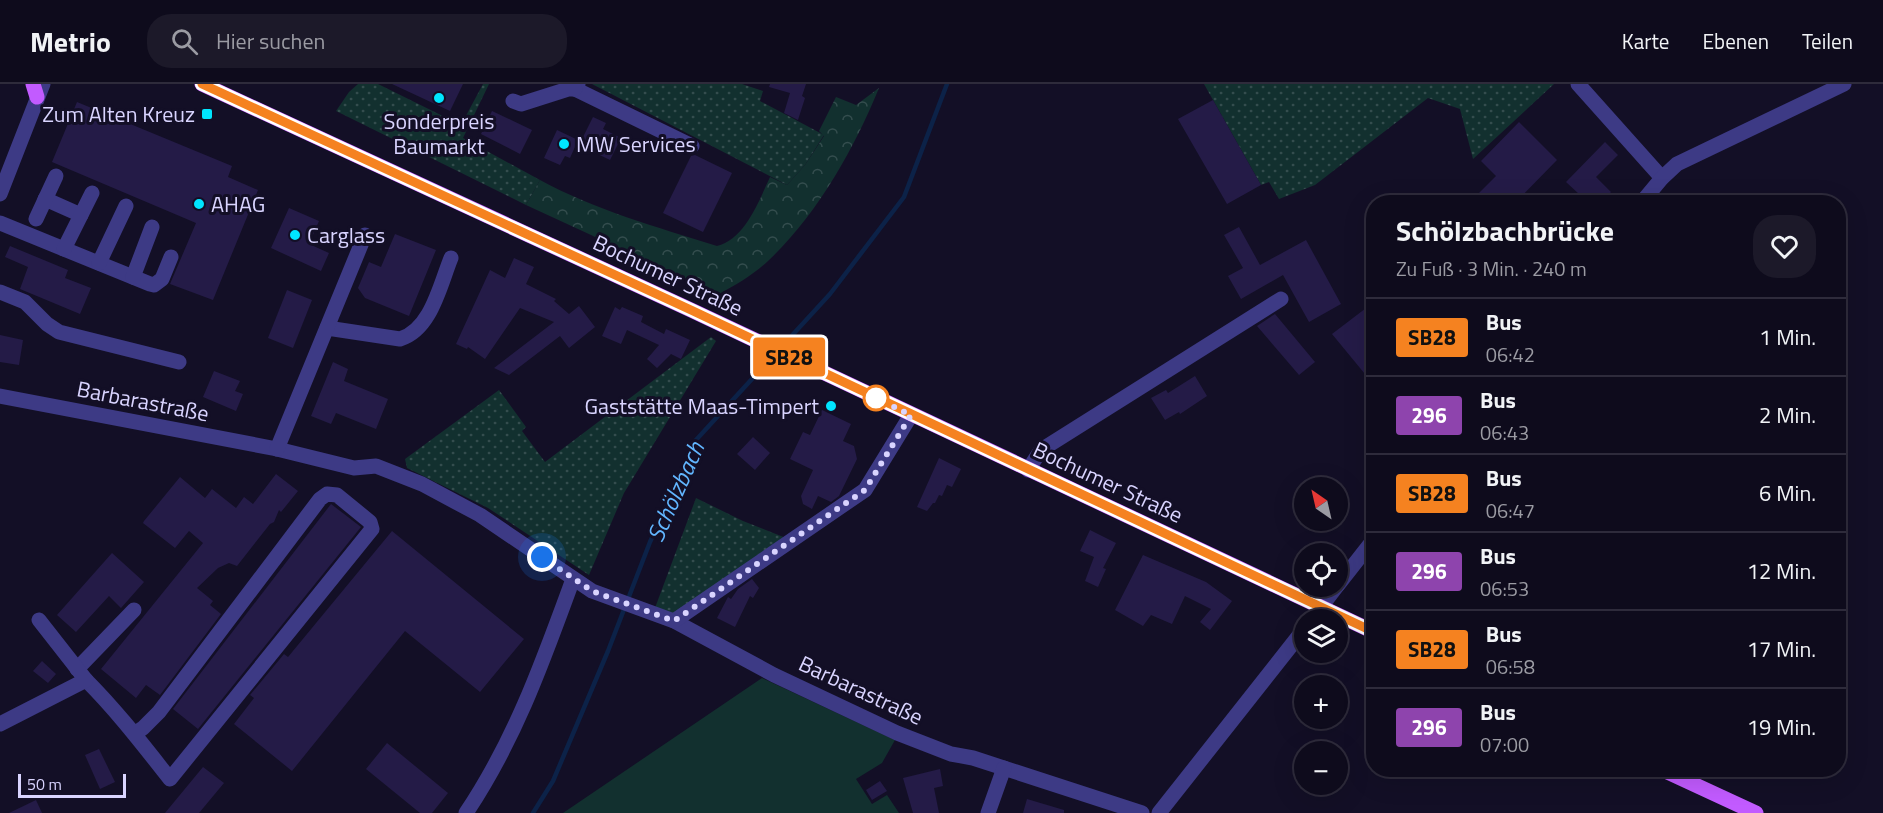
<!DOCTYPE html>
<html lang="de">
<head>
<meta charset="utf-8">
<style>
	:root { --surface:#0e0b1c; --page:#1c1929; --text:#f1f3f6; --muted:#9b9ba3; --line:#2e2b3b }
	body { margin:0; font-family:"Titillium Web",sans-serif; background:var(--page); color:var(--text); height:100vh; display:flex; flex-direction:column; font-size:22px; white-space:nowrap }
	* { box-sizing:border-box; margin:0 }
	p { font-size:20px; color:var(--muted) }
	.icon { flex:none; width:33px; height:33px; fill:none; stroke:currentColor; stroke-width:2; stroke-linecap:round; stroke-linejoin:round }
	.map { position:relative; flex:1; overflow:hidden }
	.sheet { position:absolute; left:1366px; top:111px; width:480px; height:582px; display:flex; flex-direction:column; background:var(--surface); border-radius:24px; box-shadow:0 6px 24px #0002,0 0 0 2px var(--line) }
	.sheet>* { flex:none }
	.badge { padding:0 12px; border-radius:4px; font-size:21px; line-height:39px }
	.needle { width:39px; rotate:326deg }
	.fabs { position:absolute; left:1294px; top:393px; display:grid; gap:12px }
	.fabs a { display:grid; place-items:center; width:54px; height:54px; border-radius:50%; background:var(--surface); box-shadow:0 6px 24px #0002,0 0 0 2px var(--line); font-size:30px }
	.scale { position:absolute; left:18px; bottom:15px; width:108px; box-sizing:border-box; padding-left:6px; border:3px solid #d9d4ff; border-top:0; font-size:16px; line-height:21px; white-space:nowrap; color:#d9d4ff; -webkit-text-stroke:4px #130f26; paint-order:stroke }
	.you { position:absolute; width:30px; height:30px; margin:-15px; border:4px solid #fff; border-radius:50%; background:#1a73e8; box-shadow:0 0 0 9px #1a73e833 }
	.map>.badge { position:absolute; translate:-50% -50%; box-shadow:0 0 0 3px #fff }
	.round { display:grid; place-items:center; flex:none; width:63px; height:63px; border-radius:24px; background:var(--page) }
	.headline { display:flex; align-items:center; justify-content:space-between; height:102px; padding:0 30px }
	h1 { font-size:28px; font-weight:700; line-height:45px }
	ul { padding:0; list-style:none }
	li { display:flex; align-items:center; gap:18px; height:78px; padding:0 30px; border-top:2px solid var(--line) }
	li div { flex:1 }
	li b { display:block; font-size:22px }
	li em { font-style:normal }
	li .badge { min-width:66px; font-weight:700; text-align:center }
	header { display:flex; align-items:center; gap:36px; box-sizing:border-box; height:84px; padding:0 30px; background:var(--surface); border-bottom:2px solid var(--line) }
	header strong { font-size:28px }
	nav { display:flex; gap:33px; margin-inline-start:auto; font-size:21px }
	.search { width:420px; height:54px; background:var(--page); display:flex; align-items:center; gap:15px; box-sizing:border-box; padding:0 21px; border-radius:24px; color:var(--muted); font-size:22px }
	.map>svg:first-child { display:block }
	.grass { fill:url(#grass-dots) }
	.forest { fill:url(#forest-crowns) }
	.garden { fill:#12302f }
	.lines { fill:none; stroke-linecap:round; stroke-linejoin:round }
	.stream { stroke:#0c2248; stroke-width:4.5 }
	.building { fill:#241b47 }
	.minor { stroke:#3d3a85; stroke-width:15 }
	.major { stroke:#c25bff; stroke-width:15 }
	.line-casing { stroke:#fff; stroke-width:14 }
	.line { stroke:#f58220; stroke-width:9 }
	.walk { stroke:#d9d4ff; stroke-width:6; stroke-dasharray:0 10.8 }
	.poi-dot { fill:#00e5ff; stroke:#130f26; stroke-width:2 }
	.stop-dot { fill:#fff; stroke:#f58220; stroke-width:3 }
	.labels { text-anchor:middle; stroke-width:6; stroke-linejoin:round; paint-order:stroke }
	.poi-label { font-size:22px; fill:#d9d4ff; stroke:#130f26; text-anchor:start }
	.street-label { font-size:22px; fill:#d9d4ff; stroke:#130f26 }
	.water-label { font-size:24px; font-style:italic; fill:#62b6ff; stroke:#130f26 }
</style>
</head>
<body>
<header>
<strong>Metrio</strong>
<div class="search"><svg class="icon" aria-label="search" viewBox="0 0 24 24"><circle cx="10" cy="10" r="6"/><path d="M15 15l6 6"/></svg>Hier suchen</div>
<nav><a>Karte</a><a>Ebenen</a><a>Teilen</a></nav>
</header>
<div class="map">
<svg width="1883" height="729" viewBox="0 0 1883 729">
	<defs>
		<pattern id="grass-dots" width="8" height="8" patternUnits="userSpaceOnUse" patternTransform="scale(1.5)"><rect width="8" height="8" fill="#12302f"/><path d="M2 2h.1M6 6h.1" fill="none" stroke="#344d4e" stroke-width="1.8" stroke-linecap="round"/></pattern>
		<pattern id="forest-crowns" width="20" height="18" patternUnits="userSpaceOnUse" patternTransform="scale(1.5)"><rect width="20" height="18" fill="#12302f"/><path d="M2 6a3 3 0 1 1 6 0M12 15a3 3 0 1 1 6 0" fill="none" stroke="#344d4e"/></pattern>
	</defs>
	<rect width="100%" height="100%" fill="#130f26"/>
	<g class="grass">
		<path d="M 358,0 L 378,0 L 461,41 L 483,0 L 489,0 L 463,54 L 540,96 L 526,121 L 336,27 L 349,8 Z"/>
		<path d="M 592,0 L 742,0 L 763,7 L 760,17 L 824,51 L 805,81 L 787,101 Z"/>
		<path d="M 1204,0 L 1554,0 L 1473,75 L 1460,25 L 1428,14 L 1315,101 L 1279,115 L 1269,98 L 1261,101 Z"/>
		<path d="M 711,253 L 716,257 L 624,409 L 589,491 L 488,424 L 407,384 L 405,375 L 499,306 L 526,343 L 522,347 L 545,378 Z"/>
		<path d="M 696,414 L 743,437 L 786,454 L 675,531 L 655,524 Z"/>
	</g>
	<path class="forest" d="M 879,4 C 854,65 817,131 768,177 C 753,191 736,201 719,210 L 526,121 L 540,96 C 595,126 657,143 717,162 C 745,155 759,117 770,93 L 787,101 L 805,81 L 824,52 L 819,47 L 836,13 L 856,21 Z"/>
	<path class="garden" d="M 762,594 L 895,656 L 882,679 L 856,695 L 872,720 L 887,711 L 899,729 L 563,729 Z"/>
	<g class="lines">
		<path class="stream" d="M 533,729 L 553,697 L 608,567 L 650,458 L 696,356 L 830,210 L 904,113 L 947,0"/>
	</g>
	<g class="building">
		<path d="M 392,0 L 463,0 L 450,27 Z"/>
		<path d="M 770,0 L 806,0 L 802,12 L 805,14 L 798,36 L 784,29 L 790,9 L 769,3 Z"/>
		<path d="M 1213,16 L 1261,101 L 1227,120 L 1178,35 Z"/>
		<path d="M 77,18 L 232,82 L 228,93 L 258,106 L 213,216 L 170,200 L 196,139 L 52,78 Z"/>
		<path d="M 492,27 L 532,46 L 520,70 L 481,50 Z"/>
		<path d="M 593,33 L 606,39 L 603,45 L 621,54 L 610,76 L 579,61 Z"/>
		<path d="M 1519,38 L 1557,76 L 1516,118 L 1470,118 L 1496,92 L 1481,77 Z"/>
		<path d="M 557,46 L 578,56 L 570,74 L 565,72 L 560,81 L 544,74 Z"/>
		<path d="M 1605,58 L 1618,71 L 1596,93 L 1611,108 L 1601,118 L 1571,118 L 1579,110 L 1566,98 Z"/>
		<path d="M 695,71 L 732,89 L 703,148 L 663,129 L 691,72 Z"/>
		<path d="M 289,124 L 319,137 L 309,160 L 329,169 L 321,187 L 271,164 Z"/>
		<path d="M 1239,143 L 1260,181 L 1306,156 L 1341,220 L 1309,238 L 1283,191 L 1241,215 L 1228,192 L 1243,184 L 1224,151 Z"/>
		<path d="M 395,150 L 436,166 L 409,232 L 365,214 L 358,204 L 369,178 L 381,183 Z"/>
		<path d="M 10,162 L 68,186 L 65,194 L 91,204 L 80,230 L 20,205 L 28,183 L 5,173 Z"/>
		<path d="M 514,174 L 534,183 L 526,200 L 556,215 L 554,217 L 569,230 L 579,222 L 595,243 L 569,264 L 560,252 L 509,291 L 494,284 L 554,238 L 520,224 L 485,275 L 468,263 L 467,265 L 456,260 L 490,186 L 505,194 Z"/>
		<path d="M 287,206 L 312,216 L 293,264 L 268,254 Z"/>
		<path d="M 1374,218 L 1374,301 L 1332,250 Z"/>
		<path d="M 615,223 L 620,226 L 622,223 L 643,232 L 641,238 L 664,250 L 666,245 L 690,256 L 681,275 L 671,270 L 657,284 L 647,275 L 659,261 L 627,246 L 621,260 L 602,252 Z"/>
		<path d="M 1275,230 L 1315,278 L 1299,291 L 1257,242 Z"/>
		<path d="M 0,251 L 23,256 L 19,281 L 0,278 Z"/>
		<path d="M 333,278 L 348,285 L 344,297 L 388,315 L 376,345 L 336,329 L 331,340 L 311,332 Z"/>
		<path d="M 214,287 L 240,297 L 235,307 L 243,310 L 236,327 L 203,313 Z"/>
		<path d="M 1195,292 L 1207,312 L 1180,330 L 1179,328 L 1165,336 L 1151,314 L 1166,306 L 1168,309 Z"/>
		<path d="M 822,326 L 851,340 L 843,357 L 854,362 L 857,375 L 839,412 L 831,418 L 818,412 L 812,425 L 803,420 L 801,412 L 813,386 L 790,375 L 803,348 L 810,351 Z"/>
		<path d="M 753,353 L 770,369 L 755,386 L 737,370 Z"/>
		<path d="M 939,374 L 961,385 L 952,403 L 947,401 L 942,412 L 939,411 L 935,419 L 933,419 L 927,427 L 917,423 Z"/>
		<path d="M 276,390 L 298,407 L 281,428 L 279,426 L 274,438 L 270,440 L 237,482 L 229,479 L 218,484 L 197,504 L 213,517 L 210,521 L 221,530 L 160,611 L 146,601 L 136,614 L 101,585 L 203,459 L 189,447 L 175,464 L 143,439 L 144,437 L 180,393 L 205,414 L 212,405 L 236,424 L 244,413 L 253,420 Z"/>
		<path d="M 331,420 L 361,443 L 198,645 L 173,625 Z"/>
		<path d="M 1090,446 L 1116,459 L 1103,484 L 1106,485 L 1098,503 L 1085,497 L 1094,473 L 1080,467 Z"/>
		<path d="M 392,447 L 524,555 L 480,608 L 405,547 L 292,687 L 234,640 L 254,614 L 250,611 L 284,570 L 288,573 Z"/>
		<path d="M 112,469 L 144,498 L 121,524 L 109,512 L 76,548 L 57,531 Z"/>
		<path d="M 1143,471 L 1206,498 L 1232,517 L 1210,546 L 1200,538 L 1211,525 L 1185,512 L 1172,540 L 1151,531 L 1143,542 L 1115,526 Z"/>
		<path d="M 752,495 L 759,504 L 753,514 L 750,512 L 735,543 L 717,534 L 728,513 L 731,515 L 738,505 Z"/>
		<path d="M 42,577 L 56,590 L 48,599 L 33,587 Z"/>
		<path d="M 387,659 L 448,709 L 432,729 L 420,729 L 366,685 Z"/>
		<path d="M 99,665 L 115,698 L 100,705 L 85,671 Z"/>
		<path d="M 203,683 L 224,699 L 199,729 L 165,729 Z"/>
		<path d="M 940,685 L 943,702 L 934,704 L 939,729 L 913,729 L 903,694 Z"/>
		<path d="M 880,697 L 887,707 L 872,716 L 866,706 Z"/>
		<path d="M 1027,715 L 1064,726 L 1064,729 L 1023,729 Z"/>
		<path d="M 36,716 L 42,729 L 9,729 Z"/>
	</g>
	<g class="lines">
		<g class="minor">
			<path d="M 578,0 L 575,5 L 692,62"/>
			<path d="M 1578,0 L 1662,94"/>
			<path d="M 513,17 L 521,20 L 568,5 L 575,5"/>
			<path d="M 0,110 L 43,0"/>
			<path d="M 45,115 L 81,131"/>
			<path d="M 1642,118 L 1662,94 L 1677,80 L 1844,0"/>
			<path d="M 36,135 L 56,92"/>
			<path d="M 0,139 L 150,200 L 154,201 L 162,195 L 171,173"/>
			<path d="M 64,165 L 92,109"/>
			<path d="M 99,179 L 126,122"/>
			<path d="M 133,193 L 152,143"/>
			<path d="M 0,208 L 25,218 L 47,240 L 59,248 L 179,278"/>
			<path d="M 327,244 L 400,255 C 431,246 440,201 451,174"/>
			<path d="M 0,312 L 277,365 L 354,384 L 376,382 L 422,400 L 480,431 L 592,507 L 674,537 L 774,591 L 897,649 L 951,670 L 973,674 L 1142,729"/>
			<path d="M 277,365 L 365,151"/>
			<path d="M 1028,386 L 1041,366 L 1281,215"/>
			<path d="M 1338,501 L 1374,455"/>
			<path d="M 1311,536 L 1337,502"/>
			<path d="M 674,537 L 865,406 L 911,331"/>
			<path d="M 77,585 L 134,526"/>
			<path d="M 86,596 C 117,627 143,661 170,695 L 372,445 L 370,438 L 337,411 L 327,410 L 320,415 L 159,628 L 143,644 L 134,650"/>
			<path d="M 0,640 L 86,596 L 39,536"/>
			<path d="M 466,729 C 515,656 543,577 573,495"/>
			<path d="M 988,729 L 1004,684"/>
			<path d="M 1159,729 L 1305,544"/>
		</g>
		<g class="major">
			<path d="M 33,0 L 37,13"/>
			<path d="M 202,0 L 691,226 L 1374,548"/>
			<path d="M 1663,686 L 1756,729"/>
		</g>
	</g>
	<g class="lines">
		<g class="line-casing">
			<path id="line" d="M 202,0 L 691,226 L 1374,548"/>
		</g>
		<use href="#line" class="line"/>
		<path class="walk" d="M 542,473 L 592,507 L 674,537 L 865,406 L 911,331 L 871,312 L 876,314"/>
	</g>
	<g class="poi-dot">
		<circle cx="439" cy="14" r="6"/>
		<rect x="201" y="24" width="12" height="12" rx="3"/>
		<circle cx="564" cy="60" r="6"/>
		<circle cx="199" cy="120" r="6"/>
		<circle cx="295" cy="151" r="6"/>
		<circle cx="831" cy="322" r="6"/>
	</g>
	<circle class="stop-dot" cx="876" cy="314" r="12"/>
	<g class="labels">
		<g class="poi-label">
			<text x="195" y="38" text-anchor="end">Zum Alten Kreuz</text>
			<text x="439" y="45" text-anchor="middle">Sonderpreis<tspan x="439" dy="25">Baumarkt</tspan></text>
			<text x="576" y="68">MW Services</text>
			<text x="211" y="128">AHAG</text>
			<text x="307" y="159">Carglass</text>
			<text x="819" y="330" text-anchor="end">Gaststätte Maas-Timpert</text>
		</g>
		<g class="street-label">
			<text transform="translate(668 191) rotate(25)" y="8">Bochumer Straße</text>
			<text transform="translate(143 317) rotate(11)" y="8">Barbarastraße</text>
			<text transform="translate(1108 398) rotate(25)" y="8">Bochumer Straße</text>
			<text transform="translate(861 606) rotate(25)" y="8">Barbarastraße</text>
		</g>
		<g class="water-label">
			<text transform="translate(676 408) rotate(-66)" y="8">Schölzbach</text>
		</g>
	</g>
</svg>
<div class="fabs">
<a><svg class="needle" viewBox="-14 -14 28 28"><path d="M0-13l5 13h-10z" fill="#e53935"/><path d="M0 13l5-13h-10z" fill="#9b9ba3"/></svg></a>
<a><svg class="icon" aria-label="locate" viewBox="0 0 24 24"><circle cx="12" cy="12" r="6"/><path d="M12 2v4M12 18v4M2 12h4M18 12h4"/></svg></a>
<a><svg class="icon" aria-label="layers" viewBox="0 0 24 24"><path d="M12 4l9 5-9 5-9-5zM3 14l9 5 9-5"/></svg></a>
<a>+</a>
<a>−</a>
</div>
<div class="scale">50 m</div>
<div class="you" style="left:542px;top:473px"></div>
<b class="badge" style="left:789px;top:273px;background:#f58220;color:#111">SB28</b>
<section class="sheet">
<div class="headline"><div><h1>Schölzbachbrücke</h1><p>Zu Fuß · 3 Min. · 240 m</p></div><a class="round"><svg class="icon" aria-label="heart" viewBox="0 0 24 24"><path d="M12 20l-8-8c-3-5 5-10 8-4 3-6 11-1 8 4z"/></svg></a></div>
<ul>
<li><span class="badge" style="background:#f58220;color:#111">SB28</span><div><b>Bus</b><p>06:42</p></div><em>1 Min.</em></li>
<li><span class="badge" style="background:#8e44ad;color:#fff">296</span><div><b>Bus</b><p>06:43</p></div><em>2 Min.</em></li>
<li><span class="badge" style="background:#f58220;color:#111">SB28</span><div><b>Bus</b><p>06:47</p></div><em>6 Min.</em></li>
<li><span class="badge" style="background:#8e44ad;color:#fff">296</span><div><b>Bus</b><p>06:53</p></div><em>12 Min.</em></li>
<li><span class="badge" style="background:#f58220;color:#111">SB28</span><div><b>Bus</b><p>06:58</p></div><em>17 Min.</em></li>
<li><span class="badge" style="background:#8e44ad;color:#fff">296</span><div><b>Bus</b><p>07:00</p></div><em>19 Min.</em></li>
</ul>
</section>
</div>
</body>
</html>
